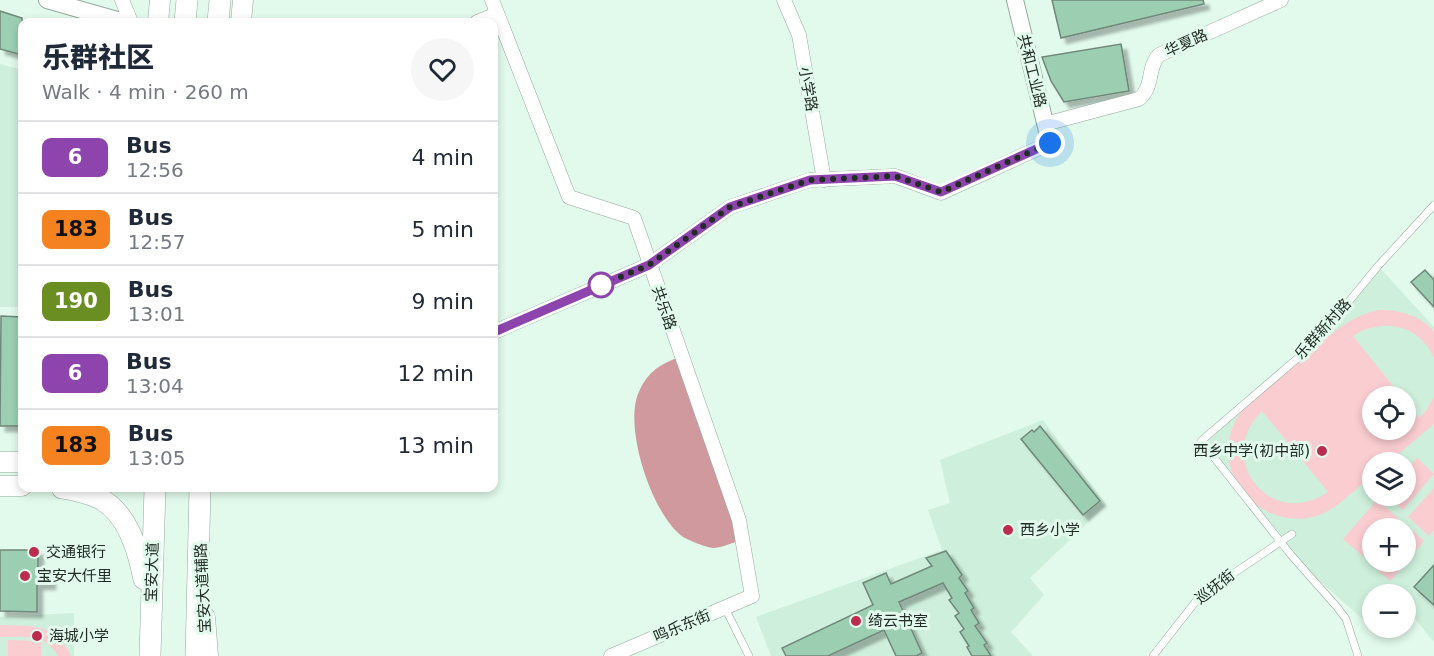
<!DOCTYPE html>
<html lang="en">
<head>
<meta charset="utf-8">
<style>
	:root { --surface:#fff; --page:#f6f6f7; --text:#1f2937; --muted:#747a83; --line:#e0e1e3 }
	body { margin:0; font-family:"DejaVu Sans","Noto Sans SC",sans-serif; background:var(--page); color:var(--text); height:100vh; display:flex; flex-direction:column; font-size:22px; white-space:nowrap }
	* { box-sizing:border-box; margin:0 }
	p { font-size:20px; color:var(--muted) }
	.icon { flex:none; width:33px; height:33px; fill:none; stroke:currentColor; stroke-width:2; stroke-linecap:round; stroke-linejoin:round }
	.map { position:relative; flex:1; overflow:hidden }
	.details { position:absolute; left:18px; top:18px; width:480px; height:474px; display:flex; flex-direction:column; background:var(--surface); border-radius:12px; box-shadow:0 3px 9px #0003 }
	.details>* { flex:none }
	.badge { padding:0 12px; border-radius:9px; font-size:21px; line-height:39px }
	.fabs { position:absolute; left:1362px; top:386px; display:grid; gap:12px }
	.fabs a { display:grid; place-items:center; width:54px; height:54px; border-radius:50%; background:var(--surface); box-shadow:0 3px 9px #0003; font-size:30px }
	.you { position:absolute; width:30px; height:30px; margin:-15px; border:4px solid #fff; border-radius:50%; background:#1a73e8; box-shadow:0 0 0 9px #1a73e833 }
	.map>.badge { position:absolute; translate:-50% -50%; box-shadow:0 0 0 3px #fff }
	.round { display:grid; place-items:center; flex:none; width:63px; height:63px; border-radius:32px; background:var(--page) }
	.summary { display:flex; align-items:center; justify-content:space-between; height:102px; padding:0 24px }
	h1 { font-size:28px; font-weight:800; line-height:45px }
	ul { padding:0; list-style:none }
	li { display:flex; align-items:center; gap:18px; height:72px; padding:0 24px; border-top:2px solid var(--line) }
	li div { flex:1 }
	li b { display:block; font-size:22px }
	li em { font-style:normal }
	li .badge { min-width:66px; font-weight:700; text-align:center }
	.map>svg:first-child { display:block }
	.built { fill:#ceefdb; fill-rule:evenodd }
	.green { fill:#facdd1; fill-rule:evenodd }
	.water { fill:#d0999e }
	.building { fill:#9ccfb2; stroke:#70877a; stroke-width:1.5; filter:url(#shadow) }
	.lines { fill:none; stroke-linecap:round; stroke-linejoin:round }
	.service-casing { stroke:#93aa9c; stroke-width:8 }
	.minor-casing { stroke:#93aa9c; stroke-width:15 }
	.tertiary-casing { stroke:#93aa9c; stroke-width:18 }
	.secondary-casing { stroke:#93aa9c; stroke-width:21 }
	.primary-casing { stroke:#93aa9c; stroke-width:22 }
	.service { stroke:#fff; stroke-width:7 }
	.minor { stroke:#fff; stroke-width:14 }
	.tertiary { stroke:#fff; stroke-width:16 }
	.secondary { stroke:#fff; stroke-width:20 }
	.primary { stroke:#fff; stroke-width:21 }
	.line-casing { stroke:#fff; stroke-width:14 }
	.line { stroke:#8e44ad; stroke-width:9 }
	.walk { stroke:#222b25; stroke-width:6; stroke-dasharray:0 10.8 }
	.stop-dot { fill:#fff; stroke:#8e44ad; stroke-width:3 }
	.poi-dot { fill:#bc2c4f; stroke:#e1faeb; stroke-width:2 }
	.labels { text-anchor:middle; stroke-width:6; stroke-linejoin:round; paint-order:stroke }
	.street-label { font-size:15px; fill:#222b25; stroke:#e1faeb }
	.poi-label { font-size:15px; fill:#222b25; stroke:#e1faeb; text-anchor:start }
</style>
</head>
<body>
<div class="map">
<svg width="1434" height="656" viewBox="0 0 1434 656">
	<defs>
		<filter id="shadow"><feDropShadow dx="5.5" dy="5.5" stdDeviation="1.5" flood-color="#0004"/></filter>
	</defs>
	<rect width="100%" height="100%" fill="#e1faeb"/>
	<g class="built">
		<path d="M 0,64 L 22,70 L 22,307 L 0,307 Z"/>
		<path d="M 1378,266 L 1434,327 L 1434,642 L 1406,608 L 1406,594 L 1372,594 L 1372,622 L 1369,625 L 1291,555 L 1201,441 L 1313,345 ZM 1372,396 L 1406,396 L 1406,429 L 1372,429 ZM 1372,462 L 1406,462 L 1406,495 L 1372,495 ZM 1372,528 L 1406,528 L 1406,561 L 1372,561 Z"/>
		<path d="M 1043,420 L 1106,505 L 1030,578 L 1044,595 L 1011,632 L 1033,656 L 771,656 L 756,617 L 942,550 L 928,510 L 950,503 L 940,460 Z"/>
		<path d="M 74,613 L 74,656 L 0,656 L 0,617 Z"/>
	</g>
	<g class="green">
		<path d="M 1379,310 C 1400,310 1419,315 1434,331 L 1434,358 C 1420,324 1381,317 1353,336 L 1401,396 L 1372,396 L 1372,429 L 1406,429 L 1406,401 L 1419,418 L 1426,411 L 1434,397 L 1434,424 L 1389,462 L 1372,462 L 1372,475 C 1355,490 1336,511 1313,517 C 1258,530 1209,471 1236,420 C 1248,396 1282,375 1303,358 C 1327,338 1348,316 1379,310 ZM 1262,411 L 1328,492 C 1271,531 1213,459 1262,411 Z"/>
		<path d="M 1417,458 L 1434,474 L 1403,510 L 1386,495 L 1406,495 L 1406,470 Z"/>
		<path d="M 1434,488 L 1434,530 L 1429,536 L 1408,517 Z"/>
		<path d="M 1377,500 L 1398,518 L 1389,528 L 1372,528 L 1372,547 L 1364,557 L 1343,539 Z"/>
		<path d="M 1404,523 L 1424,541 L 1390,581 L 1369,562 L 1372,558 L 1372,561 L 1406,561 L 1406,528 L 1399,528 Z"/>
		<path d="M 0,625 C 31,626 56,623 71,656 L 58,656 C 46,634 22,637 0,637 Z"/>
		<path d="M 8,640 L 41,641 L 41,656 L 8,656 Z"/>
	</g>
	<path class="water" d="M 677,358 L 733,524 L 736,542 C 729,544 720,548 713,548 C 706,547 690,541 683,537 C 652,515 624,428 638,394 C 646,374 658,365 677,358 Z"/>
	<g class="building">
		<path d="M 1052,0 L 1203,0 L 1204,4 L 1061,38 Z"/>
		<path d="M 0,11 L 22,18 L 22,55 L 0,49 Z"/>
		<path d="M 1121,44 L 1129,91 L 1064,102 L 1051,81 L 1042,57 Z"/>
		<path d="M 1425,270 L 1434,280 L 1434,307 L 1411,282 Z"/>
		<path d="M 1,316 L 22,317 L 22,426 L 0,426 Z"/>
		<path d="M 1040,426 L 1100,501 L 1083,515 L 1021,439 L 1032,430 L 1034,432 Z"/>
		<path d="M 0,550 L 38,550 L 38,569 L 50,568 L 50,584 L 37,584 L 37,612 L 0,611 Z"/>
		<path d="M 946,551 L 962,575 L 959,578 L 968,591 L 965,593 L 974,608 L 971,610 L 979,623 L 975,626 L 987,643 L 984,645 L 991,656 L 972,656 L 967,647 L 969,646 L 960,632 L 964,629 L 955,616 L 959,613 L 949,600 L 952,598 L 943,583 L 899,602 L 922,653 L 916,656 L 896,656 L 884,630 L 828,656 L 786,656 L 782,648 L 873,605 L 863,583 L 886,573 L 891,584 L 932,566 L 926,558 Z"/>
		<path d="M 1434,565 L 1434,605 L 1414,587 Z"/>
	</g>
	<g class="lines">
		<g class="service-casing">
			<g id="service">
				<path d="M 725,608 L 749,656"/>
				<path d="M 1153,656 L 1200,596 L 1292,534"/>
				<path d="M 1358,656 L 1346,619 L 1337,607 L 1291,555 L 1201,441 L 1313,345 L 1378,266 L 1434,205"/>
			</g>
		</g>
		<g class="minor-casing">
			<g id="minor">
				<path d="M 122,0 L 131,22"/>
				<path d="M 492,0 L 569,197 L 634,218 L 739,520 L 752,596 L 611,656"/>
				<path d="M 784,0 L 799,35 L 824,180"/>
				<path d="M 477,22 L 497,14"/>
				<path d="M 1045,124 L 1139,99 C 1154,87 1147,67 1159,55 L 1281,0"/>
				<path d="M 494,332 L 649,265 L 730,207 L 810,180 L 895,176 L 941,193 L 1050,143"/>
			</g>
		</g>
		<g class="tertiary-casing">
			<g id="tertiary">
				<path d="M 47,0 L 124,22"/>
				<path d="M 1015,0 L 1050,143"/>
			</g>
		</g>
		<g class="secondary-casing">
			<g id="secondary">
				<path d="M 158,22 L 160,0"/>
				<path d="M 241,22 L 243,0"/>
				<path d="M 0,462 L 22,462"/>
				<path d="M 0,486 L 22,486"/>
				<path d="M 205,617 L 208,656"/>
			</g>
		</g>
		<g class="primary-casing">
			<g id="primary">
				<path d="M 185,22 L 187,0"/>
				<path d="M 218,22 L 220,0"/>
				<path d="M 62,488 C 74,490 87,493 99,498 C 128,513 138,550 144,579"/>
				<path d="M 150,656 L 155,488"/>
				<path d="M 196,656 L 200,488"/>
			</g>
		</g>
		<use href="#service" class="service"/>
		<use href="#minor" class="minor"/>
		<use href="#tertiary" class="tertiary"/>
		<use href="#secondary" class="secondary"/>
		<use href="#primary" class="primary"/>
	</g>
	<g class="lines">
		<g class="line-casing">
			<path id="line" d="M 494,332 L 649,265 L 730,207 L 810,180 L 895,176 L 941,192 L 1050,143"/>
		</g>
		<use href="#line" class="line"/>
		<path class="walk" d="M 601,285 L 649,265 L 730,207 L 810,180 L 895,176 L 941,192 L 1050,143"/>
	</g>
	<circle class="stop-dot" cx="601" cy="285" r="12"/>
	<g class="poi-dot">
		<circle cx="1322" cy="451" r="6"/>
		<circle cx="1008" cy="530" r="6"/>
		<circle cx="34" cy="552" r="6"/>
		<circle cx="25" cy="576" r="6"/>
		<circle cx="856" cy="621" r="6"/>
		<circle cx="37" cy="636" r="6"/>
	</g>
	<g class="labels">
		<g class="street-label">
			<text transform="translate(1186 43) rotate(-24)" y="5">华夏路</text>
			<text transform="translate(1032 71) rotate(76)" y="5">共和工业路</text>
			<text transform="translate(808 89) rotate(80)" y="5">小学路</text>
			<text transform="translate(664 308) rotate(71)" y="5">共乐路</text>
			<text transform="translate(1323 329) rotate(-48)" y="5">乐群新村路</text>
			<text transform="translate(152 572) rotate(-88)" y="5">宝安大道</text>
			<text transform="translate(1215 587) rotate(-38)" y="5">巡抚街</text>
			<text transform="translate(203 588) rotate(-93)" y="5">宝安大道辅路</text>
			<text transform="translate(682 626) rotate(-23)" y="5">鸣乐东街</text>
		</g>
		<g class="poi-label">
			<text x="1310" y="456" text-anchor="end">西乡中学(初中部)</text>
			<text x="1020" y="535">西乡小学</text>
			<text x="46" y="557">交通银行</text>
			<text x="37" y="581">宝安大仟里</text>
			<text x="868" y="626">绮云书室</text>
			<text x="49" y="641">海城小学</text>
		</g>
	</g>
</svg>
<div class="fabs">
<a><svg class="icon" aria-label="locate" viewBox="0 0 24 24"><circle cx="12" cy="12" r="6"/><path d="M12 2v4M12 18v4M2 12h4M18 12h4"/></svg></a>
<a><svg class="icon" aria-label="layers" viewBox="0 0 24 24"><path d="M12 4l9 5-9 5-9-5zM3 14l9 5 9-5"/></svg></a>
<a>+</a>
<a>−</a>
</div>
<div class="you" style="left:1050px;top:143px"></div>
<section class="details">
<div class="summary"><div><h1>乐群社区</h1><p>Walk · 4 min · 260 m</p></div><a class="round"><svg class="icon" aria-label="heart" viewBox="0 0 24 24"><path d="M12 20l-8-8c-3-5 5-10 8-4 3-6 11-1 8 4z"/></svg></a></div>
<ul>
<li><span class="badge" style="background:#8e44ad;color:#fff">6</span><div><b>Bus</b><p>12:56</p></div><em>4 min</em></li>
<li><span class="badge" style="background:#f58220;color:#111">183</span><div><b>Bus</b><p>12:57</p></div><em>5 min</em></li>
<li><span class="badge" style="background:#6b8e23;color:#fff">190</span><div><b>Bus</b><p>13:01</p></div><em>9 min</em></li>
<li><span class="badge" style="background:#8e44ad;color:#fff">6</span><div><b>Bus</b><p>13:04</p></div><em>12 min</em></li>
<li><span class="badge" style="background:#f58220;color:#111">183</span><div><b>Bus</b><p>13:05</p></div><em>13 min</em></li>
</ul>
</section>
</div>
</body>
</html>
